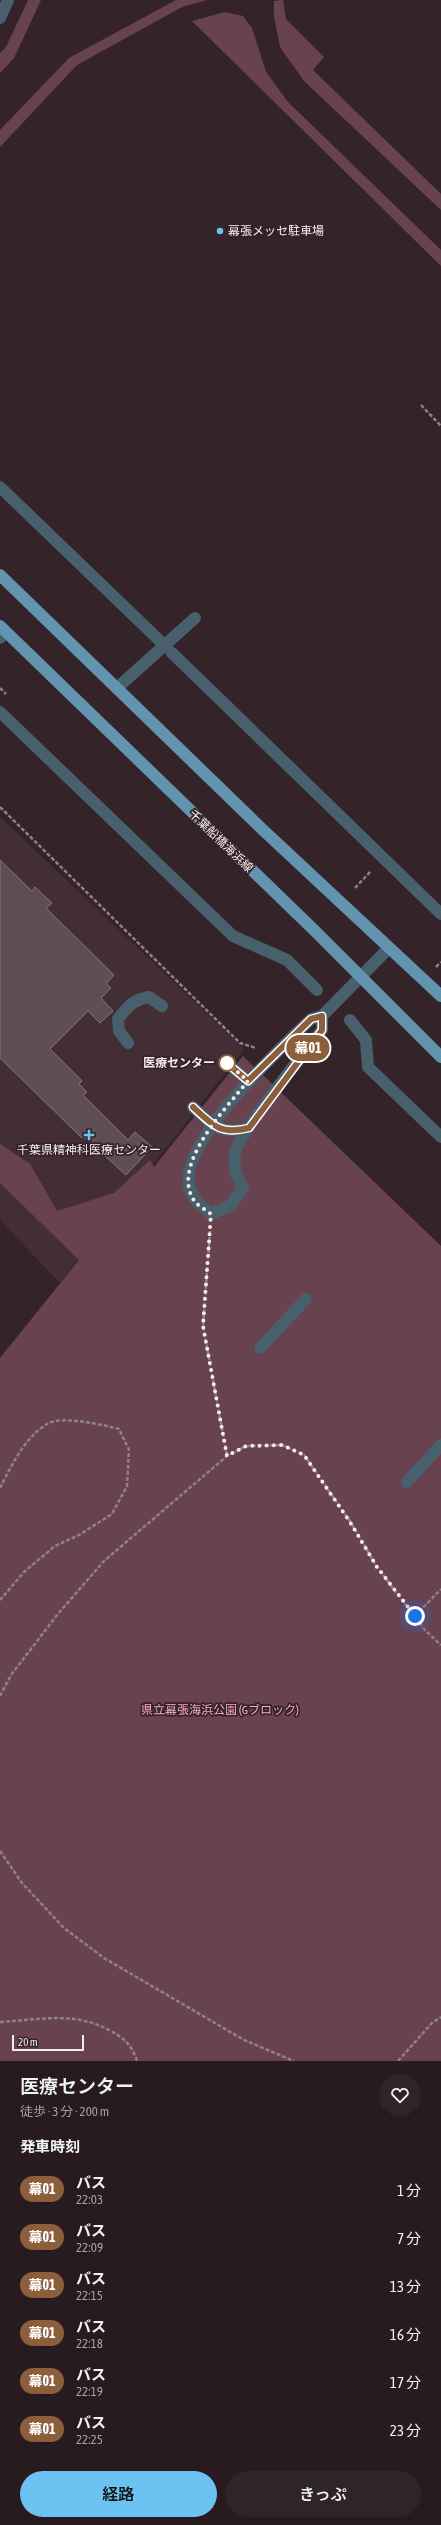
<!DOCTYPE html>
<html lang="ja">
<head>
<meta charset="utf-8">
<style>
	:root { --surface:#271b1f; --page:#2f2428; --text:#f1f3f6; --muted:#a4a1a4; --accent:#6bc3f2 }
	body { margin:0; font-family:"Asap Condensed","Noto Sans JP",sans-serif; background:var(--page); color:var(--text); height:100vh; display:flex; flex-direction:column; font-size:15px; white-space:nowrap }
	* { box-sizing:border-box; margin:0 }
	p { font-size:13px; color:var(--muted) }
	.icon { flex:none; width:22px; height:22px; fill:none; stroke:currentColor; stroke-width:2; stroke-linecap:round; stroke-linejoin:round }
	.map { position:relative; height:2061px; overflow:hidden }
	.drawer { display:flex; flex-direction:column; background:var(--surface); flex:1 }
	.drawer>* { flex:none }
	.badge { padding:0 8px; border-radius:13px; font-size:14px; line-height:26px }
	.scale { position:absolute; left:12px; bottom:10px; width:72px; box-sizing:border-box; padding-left:4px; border:2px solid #f6ebee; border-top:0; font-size:11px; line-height:14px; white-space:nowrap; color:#f6ebee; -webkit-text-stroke:3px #342429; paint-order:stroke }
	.you { position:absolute; width:20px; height:20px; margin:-10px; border:3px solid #fff; border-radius:50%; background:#1a73e8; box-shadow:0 0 0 6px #1a73e833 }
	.map>.badge { position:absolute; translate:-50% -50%; box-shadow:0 0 0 2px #fff }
	h2 { padding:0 20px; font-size:15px; line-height:36px }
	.round { display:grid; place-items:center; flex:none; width:42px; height:42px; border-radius:21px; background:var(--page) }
	.headline { display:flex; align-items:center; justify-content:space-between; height:68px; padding:0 20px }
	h1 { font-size:19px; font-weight:600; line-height:30px }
	.action { display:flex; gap:8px; margin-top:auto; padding:8px 20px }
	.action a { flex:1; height:46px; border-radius:24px; background:var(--accent); color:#111; font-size:16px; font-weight:600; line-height:46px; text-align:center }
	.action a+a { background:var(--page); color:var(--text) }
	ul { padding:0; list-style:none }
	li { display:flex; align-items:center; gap:12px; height:48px; padding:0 20px }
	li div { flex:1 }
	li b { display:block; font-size:15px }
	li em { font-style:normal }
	li .badge { min-width:44px; font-weight:700; text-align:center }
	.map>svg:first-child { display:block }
	.built { fill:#442e36 }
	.green { fill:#694250 }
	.building { fill:#5f4e53; stroke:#87747a }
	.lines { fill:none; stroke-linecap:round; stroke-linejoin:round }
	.path { stroke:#8f8185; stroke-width:2.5; stroke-dasharray:4 2; stroke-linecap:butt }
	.minor { stroke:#485f6c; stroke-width:12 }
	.major { stroke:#6293af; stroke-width:12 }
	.line-casing { stroke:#fff; stroke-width:9 }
	.line { stroke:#8b5e3c; stroke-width:6 }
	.walk { stroke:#f6ebee; stroke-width:4; stroke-dasharray:0 7.2 }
	.poi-dot { fill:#6bc3f2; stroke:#342429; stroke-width:1.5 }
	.stop-dot { fill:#fff; stroke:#8b5e3c; stroke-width:2 }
	.labels { text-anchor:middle; stroke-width:3.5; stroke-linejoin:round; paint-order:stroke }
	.poi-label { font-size:12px; fill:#f6ebee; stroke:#342429; text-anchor:start }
	.street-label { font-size:12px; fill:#f6ebee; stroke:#342429 }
	.stop-label { font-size:12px; font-weight:bold; fill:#f6ebee; stroke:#342429; text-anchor:end }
	.park-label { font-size:12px; fill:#fca5c4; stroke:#342429 }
</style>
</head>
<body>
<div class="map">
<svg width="441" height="2061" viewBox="0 0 441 2061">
	<rect width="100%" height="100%" fill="#342429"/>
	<path class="built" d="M 0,817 L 244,1049 L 60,1283 L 0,1220 Z"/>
	<g class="green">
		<path d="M 28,0 L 41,0 L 14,58 L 0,73 L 0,53 L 6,47 Z"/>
		<path d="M 176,0 L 207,0 L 182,7 L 77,65 L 0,147 L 0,130 L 69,58 Z"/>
		<path d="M 283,0 L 286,19 L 324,57 L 313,70 L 441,194 L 441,210 L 304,81 L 280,47 L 274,17 L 274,1 Z"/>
		<path d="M 225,12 L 243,16 L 252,28 L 266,72 L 288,102 L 441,250 L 441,266 L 192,21 Z"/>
		<path d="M 243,1056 L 441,1246 L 441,2061 L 0,2061 L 0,1358 L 79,1260 L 0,1183 L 0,1144 L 30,1164 L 57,1211 L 114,1193 L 150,1160 L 154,1167 Z"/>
	</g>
	<path class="building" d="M 0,860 L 32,891 L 35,887 L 52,903 L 46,908 L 114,975 L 106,984 L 111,988 L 101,998 L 113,1011 L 100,1023 L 88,1011 L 50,1049 L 82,1081 L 79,1084 L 87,1092 L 83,1095 L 128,1140 L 135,1132 L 152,1147 L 126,1175 L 84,1137 L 82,1138 L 0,1058 Z"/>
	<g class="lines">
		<g class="path">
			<path d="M 421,405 L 441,426"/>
			<path d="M 0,688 L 6,694"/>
			<path d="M 0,807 L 240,1043 L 256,1048"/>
			<path d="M 355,888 L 371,871"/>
			<path d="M 436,967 L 441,962"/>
			<path d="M 210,1231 L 203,1326 L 227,1456"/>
			<path d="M 0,1488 C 12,1465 24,1438 47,1424 C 61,1415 104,1425 119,1429 L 129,1450 L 127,1486 L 112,1514 L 79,1535 L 55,1546 L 24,1572 L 0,1600"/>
			<path d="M 415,1616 L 441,1589"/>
			<path d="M 0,1696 L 11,1675 L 57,1615 L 104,1561 L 227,1456 L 246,1446 L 282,1445 L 304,1455 L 350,1521 L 377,1567 L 425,1630 L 441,1645"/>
			<path d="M 0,1851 L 22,1883 L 64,1928 L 104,1958 L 244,2040 L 294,2061"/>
			<path d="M 0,2022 C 38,2020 74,2011 109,2030 C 124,2038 132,2045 137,2061"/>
			<path d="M 398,2061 L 432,2023 L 441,2017"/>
		</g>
		<g class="minor">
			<path d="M 0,18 L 8,0"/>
			<path d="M 0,487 L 159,640"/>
			<path d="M 0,638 L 6,632"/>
			<path d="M 171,652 L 441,914"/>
			<path d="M 117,688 L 195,618"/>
			<path d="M 0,712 L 233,936 L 287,960 L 317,990"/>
			<path d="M 322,1016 L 322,1030 C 305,1052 239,1133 235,1153 C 233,1168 236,1176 243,1188 L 230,1206 L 211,1214 C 201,1206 194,1201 190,1189 C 175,1145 281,1048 311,1019 L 322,1016 L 389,948"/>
			<path d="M 350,1020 L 366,1040 L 368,1067 L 441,1137"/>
			<path d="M 128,1043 L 119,1031 L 118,1019 C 128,1006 133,1000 149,997 L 162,1006"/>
			<path d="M 227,1063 L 248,1081"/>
			<path d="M 193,1107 C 213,1126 221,1135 249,1128"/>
			<path d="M 260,1348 L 306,1299"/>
			<path d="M 407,1482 L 441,1445"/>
		</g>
		<g class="major">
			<path d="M 0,575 L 262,829 L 441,996"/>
			<path d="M 0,626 L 315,931 L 441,1057"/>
		</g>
	</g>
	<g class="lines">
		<g class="line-casing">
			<path id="line" d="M 193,1107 C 213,1126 221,1135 249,1128 L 322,1030 L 322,1016 L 311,1019 L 248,1081 L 227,1063"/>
		</g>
		<use href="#line" class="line"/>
		<path class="walk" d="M 227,1063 L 248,1081 C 227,1107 167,1168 196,1203 C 200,1207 206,1210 211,1214 L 203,1326 L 227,1456 L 246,1446 L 282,1445 L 304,1455 L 350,1522 L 377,1567 L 415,1616"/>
	</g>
	<g class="poi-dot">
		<circle cx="220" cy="231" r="4"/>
		<path d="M87 1129h4v4h4v4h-4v4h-4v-4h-4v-4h4z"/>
	</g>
	<circle class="stop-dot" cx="227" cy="1063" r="8"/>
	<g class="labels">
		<g class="poi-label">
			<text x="228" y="235">幕張メッセ駐車場</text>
			<text x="89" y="1154" text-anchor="middle">千葉県精神科医療センター</text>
		</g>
		<g class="street-label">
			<text transform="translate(221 841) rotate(44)" y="4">千葉船橋海浜線</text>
		</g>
		<g class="stop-label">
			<text x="215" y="1067">医療センター</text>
		</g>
		<g class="park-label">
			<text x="220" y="1714">県立幕張海浜公園 (Gブロック)</text>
		</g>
	</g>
</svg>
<div class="scale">20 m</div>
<div class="you" style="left:415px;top:1616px"></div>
<b class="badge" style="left:308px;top:1048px;background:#8b5e3c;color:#fff">幕01</b>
</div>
<section class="drawer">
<div class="headline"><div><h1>医療センター</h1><p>徒歩 · 3 分 · 200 m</p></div><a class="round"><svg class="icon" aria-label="heart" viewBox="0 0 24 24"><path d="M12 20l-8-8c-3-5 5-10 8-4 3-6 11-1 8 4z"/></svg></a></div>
<h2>発車時刻</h2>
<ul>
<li><span class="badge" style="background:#8b5e3c;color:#fff">幕01</span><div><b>バス</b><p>22:03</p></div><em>1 分</em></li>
<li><span class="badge" style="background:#8b5e3c;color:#fff">幕01</span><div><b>バス</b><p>22:09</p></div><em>7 分</em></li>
<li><span class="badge" style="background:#8b5e3c;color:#fff">幕01</span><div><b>バス</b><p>22:15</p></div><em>13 分</em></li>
<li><span class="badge" style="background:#8b5e3c;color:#fff">幕01</span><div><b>バス</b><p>22:18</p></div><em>16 分</em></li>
<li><span class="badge" style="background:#8b5e3c;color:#fff">幕01</span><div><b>バス</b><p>22:19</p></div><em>17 分</em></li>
<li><span class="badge" style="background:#8b5e3c;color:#fff">幕01</span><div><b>バス</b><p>22:25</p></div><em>23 分</em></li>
</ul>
<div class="action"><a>経路</a><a>きっぷ</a></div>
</section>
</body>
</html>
